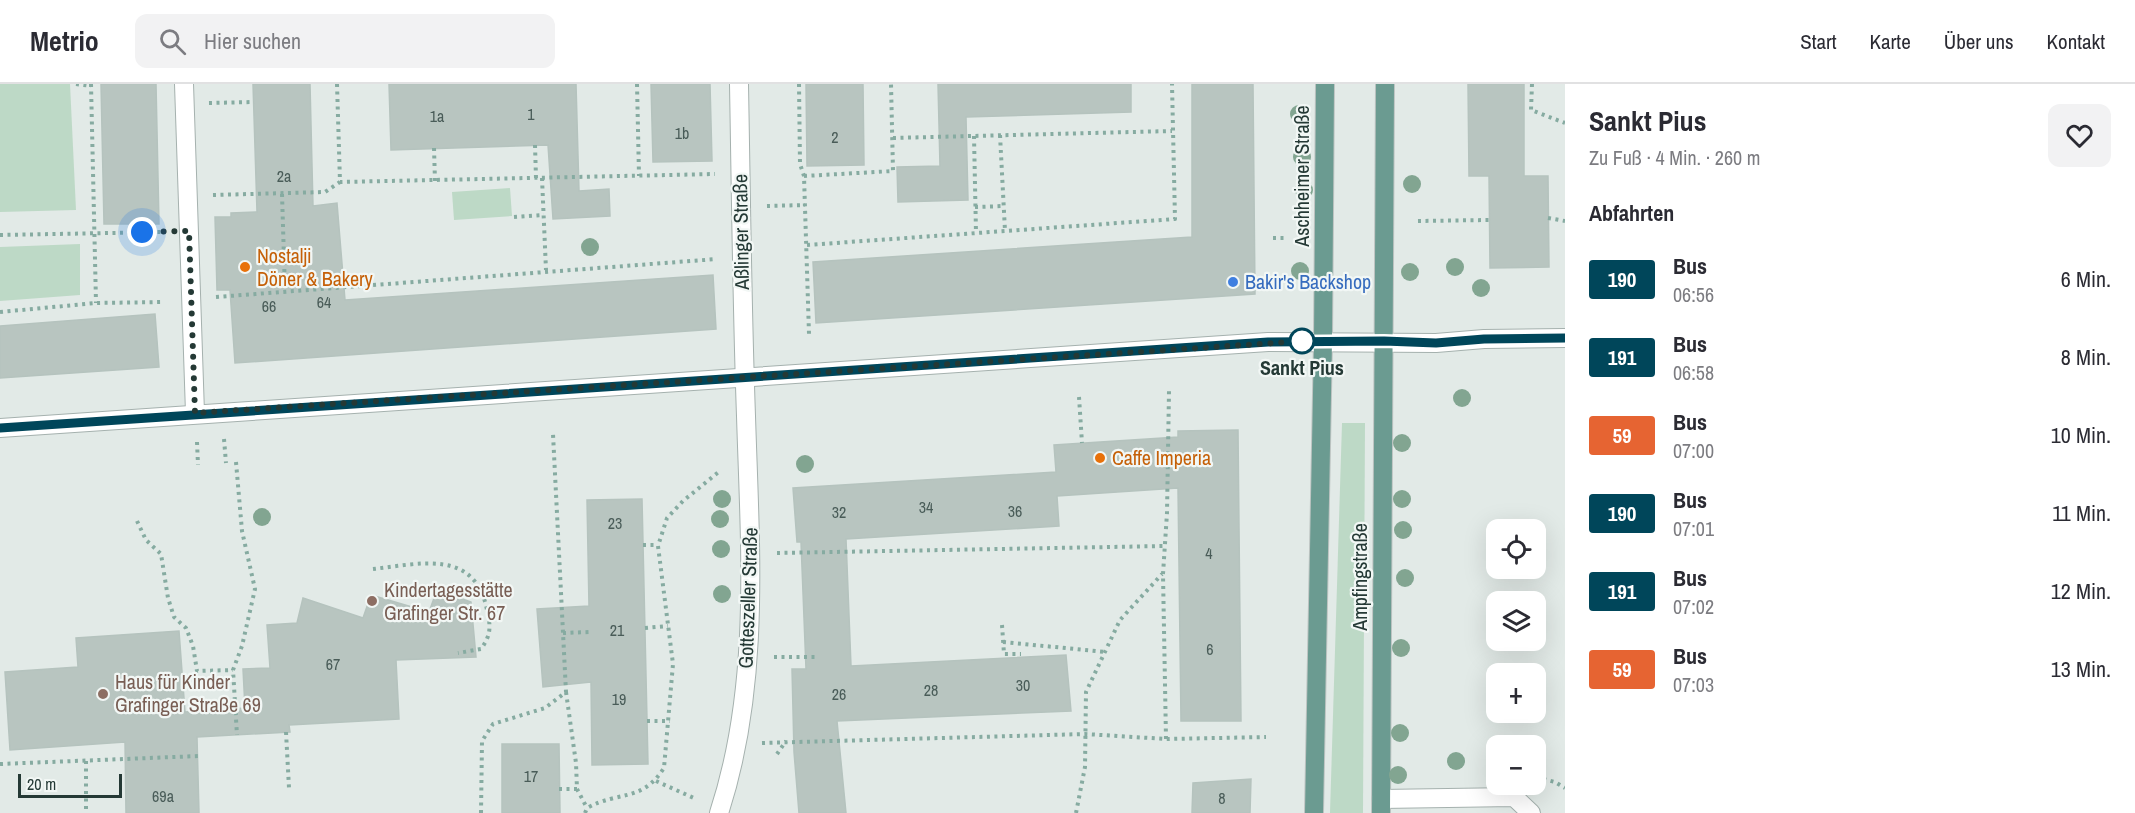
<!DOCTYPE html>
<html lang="de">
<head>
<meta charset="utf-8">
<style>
	:root { --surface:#fff; --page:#f2f2f3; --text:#2b2b33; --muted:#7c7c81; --line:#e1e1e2 }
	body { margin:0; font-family:"Archivo Narrow",sans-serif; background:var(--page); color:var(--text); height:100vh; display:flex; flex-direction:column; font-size:22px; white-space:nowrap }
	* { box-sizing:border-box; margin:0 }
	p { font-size:20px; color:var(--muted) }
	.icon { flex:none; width:33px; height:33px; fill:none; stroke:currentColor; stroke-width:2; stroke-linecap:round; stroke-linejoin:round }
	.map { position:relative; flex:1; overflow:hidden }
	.sheet { display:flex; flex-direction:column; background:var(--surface); width:570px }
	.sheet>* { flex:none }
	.badge { padding:0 12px; border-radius:4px; font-size:21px; line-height:39px }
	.controls { position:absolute; left:1486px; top:435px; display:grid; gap:12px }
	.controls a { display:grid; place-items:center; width:60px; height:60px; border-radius:12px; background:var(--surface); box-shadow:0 6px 24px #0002; font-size:30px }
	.scale { position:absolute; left:18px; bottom:15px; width:104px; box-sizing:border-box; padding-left:6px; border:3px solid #243935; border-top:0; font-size:16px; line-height:21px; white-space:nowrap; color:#243935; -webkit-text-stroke:4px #f2f7f5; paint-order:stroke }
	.you { position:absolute; width:30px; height:30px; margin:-15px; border:4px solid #fff; border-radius:50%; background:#1a73e8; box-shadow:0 0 0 9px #1a73e833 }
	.map>.badge { position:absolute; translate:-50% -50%; box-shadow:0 0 0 3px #fff }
	h2 { padding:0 24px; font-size:22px; line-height:54px }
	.round { display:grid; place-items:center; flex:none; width:63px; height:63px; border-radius:12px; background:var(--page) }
	.head { display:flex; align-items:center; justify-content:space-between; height:102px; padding:0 24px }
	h1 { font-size:28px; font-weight:700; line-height:45px }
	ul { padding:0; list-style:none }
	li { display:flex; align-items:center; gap:18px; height:78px; padding:0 24px }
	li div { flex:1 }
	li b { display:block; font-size:22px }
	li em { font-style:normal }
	li .badge { min-width:66px; font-weight:700; text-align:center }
	header { display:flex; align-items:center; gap:36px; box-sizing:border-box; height:84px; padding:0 30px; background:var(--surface); border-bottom:2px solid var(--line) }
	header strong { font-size:28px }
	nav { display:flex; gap:33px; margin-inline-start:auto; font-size:21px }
	.search { width:420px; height:54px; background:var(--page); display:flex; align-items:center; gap:15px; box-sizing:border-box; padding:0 21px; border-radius:12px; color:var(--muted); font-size:22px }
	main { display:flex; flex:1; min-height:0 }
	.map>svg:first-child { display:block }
	.green { fill:#bdd9c6 }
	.building { fill:#b8c5c0; stroke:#b5c3be; stroke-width:1.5 }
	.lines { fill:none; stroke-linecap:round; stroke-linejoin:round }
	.minor-casing { stroke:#a5b1ae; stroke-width:20 }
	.major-casing { stroke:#bdc4c2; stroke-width:20 }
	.path { stroke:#86aba1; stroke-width:4; stroke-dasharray:3 4.5; stroke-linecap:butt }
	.minor { stroke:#fff; stroke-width:18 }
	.major { stroke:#6b9b91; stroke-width:18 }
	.tree { fill:#82a591 }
	.line-casing { stroke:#fff; stroke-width:14 }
	.line { stroke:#00465a; stroke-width:9 }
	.walk { stroke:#243935; stroke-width:6; stroke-dasharray:0 10.8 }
	.food-dot { fill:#e8710a; stroke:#f2f7f5; stroke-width:2 }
	.shop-dot { fill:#3f7fe0; stroke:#f2f7f5; stroke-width:2 }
	.stop-dot { fill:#fff; stroke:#00465a; stroke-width:3 }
	.education-dot { fill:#8d6e63; stroke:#f2f7f5; stroke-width:2 }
	.labels { text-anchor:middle; stroke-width:4.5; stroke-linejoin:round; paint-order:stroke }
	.number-label { font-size:16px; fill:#495c58 }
	.street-label { font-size:20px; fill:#243935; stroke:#f2f7f5 }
	.food-label { font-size:20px; fill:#c56008; stroke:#f2f7f5; text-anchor:start }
	.shop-label { font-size:20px; fill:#366cbe; stroke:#f2f7f5; text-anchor:start }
	.stop-label { font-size:20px; font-weight:bold; fill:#243935; stroke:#f2f7f5 }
	.education-label { font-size:20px; fill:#785e54; stroke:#f2f7f5; text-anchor:start }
</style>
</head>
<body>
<header>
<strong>Metrio</strong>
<div class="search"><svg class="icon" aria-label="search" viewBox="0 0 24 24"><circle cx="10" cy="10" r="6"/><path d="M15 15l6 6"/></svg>Hier suchen</div>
<nav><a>Start</a><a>Karte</a><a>Über uns</a><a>Kontakt</a></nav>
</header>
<main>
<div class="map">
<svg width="1565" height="729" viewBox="0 0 1565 729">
	<rect width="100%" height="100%" fill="#e2eae7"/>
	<g class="green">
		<path d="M 0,0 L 70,0 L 76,126 L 0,128 Z"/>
		<path d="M 510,104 L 512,132 L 454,136 L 452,108 Z"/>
		<path d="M 80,160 L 80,211 L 0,217 L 0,163 Z"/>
		<path d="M 1342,339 L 1365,339 L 1363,729 L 1330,729 Z"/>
	</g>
	<g class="building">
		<path d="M 101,0 L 156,0 L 159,140 L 104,140 Z"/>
		<path d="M 253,0 L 310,0 L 313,122 L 337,119 L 345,216 L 713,191 L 716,245 L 235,279 L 230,206 L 217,206 L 215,133 L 231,133 L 231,129 L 257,128 Z"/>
		<path d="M 389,0 L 576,0 L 579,107 L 609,105 L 610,132 L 553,135 L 548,61 L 391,66 Z"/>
		<path d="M 651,0 L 710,0 L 712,77 L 653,78 Z"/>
		<path d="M 806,0 L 863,0 L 864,81 L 807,82 Z"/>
		<path d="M 938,0 L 1131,0 L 1131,28 L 966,33 L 968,116 L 898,118 L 897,83 L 940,82 Z"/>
		<path d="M 1192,0 L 1253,0 L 1255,210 L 816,239 L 813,178 L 1192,153 Z"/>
		<path d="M 1468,0 L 1524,0 L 1524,92 L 1548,92 L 1549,183 L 1490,184 L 1489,92 L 1469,92 Z"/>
		<path d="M 155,230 L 159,283 L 0,294 L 0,242 Z"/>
		<path d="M 1238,346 L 1241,637 L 1181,637 L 1178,404 L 1057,412 L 1059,442 L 846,455 L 851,582 L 1066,571 L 1071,627 L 837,637 L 846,729 L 799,729 L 794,668 L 792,585 L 806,585 L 801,458 L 797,458 L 793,404 L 1056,388 L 1054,361 L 1178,353 L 1178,347 Z"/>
		<path d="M 642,415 L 648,680 L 592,681 L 591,598 L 543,603 L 537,525 L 589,522 L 587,416 Z"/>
		<path d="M 437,506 L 471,518 L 476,573 L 396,576 L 399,635 L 289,641 L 290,648 L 197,653 L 199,729 L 126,729 L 125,658 L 10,666 L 5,588 L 78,583 L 76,554 L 179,547 L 185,628 L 245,624 L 243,585 L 270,584 L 267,541 L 297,539 L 303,514 L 363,534 L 371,511 L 429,528 Z"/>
		<path d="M 502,660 L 559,660 L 560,729 L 502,729 Z"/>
		<path d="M 1251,695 L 1250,729 L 1192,729 L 1193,699 Z"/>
	</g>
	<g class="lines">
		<g class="minor-casing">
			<g id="minor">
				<path d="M 184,0 L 195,329"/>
				<path d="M 0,344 L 1268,258 L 1436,259 L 1484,255 L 1565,254"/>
				<path d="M 1381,715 L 1514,713 L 1531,729"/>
				<path d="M 719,729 C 761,601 750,464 746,332 C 742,221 741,111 739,0"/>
			</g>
		</g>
		<g class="major-casing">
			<g id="major">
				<path d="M 1314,729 L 1323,257 L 1325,0"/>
				<path d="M 1381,729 L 1385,0"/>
			</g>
		</g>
		<g class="path">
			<path d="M 76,0 L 91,2"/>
			<path d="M 91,0 L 96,219"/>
			<path d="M 337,0 L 340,98 L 715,90"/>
			<path d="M 637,0 L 639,92"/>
			<path d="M 799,0 L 800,80 L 804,92 L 809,250"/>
			<path d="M 1532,0 L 1531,26 L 1565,39"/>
			<path d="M 209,19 L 254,18"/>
			<path d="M 1000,51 L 1005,147"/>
			<path d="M 974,52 L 976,149"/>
			<path d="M 893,54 L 1172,47"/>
			<path d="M 535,61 L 536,94"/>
			<path d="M 434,64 L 435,97"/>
			<path d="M 804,92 L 893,87 L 891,0"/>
			<path d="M 542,94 L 546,186"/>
			<path d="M 282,110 L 285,207"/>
			<path d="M 213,111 L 325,108 L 340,98"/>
			<path d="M 767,122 L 805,121"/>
			<path d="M 975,123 L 1004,122"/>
			<path d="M 514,133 L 544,131"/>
			<path d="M 1548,134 L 1565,137"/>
			<path d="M 1418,137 L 1489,136"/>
			<path d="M 0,151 L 164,148"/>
			<path d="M 1273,154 L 1288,154"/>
			<path d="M 807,161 L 1175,135 L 1172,0"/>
			<path d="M 216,213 L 717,175"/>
			<path d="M 0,228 L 96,219 L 164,218"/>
			<path d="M 1079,313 L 1082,359"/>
			<path d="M 224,355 L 226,379"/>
			<path d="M 197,358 L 198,381"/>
			<path d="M 236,378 L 242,447 L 255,505 L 242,562 L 233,586 L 237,651"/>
			<path d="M 137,437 L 146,456 L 161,470 L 168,514 L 174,533 L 186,544 L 193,562 L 197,587 L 233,586"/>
			<path d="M 643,461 L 658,461"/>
			<path d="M 777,469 L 1165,462"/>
			<path d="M 373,485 C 419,480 475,464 487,526 C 491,543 491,551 481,565 L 458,569"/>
			<path d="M 1002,541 L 1004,570 L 1021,570"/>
			<path d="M 645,544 L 668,542"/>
			<path d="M 563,549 L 590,548"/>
			<path d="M 1003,558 L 1106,568"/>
			<path d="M 774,573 L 816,573"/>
			<path d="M 566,608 L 576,679 L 577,705 L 587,724"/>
			<path d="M 647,637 L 670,637"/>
			<path d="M 286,648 L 289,704"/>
			<path d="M 1166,655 L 1163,490 L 1167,429 L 1169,307"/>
			<path d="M 762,659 L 1085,650 L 1166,655 L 1266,653"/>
			<path d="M 777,670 L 786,657"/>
			<path d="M 86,677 L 86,729"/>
			<path d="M 0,680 L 199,672"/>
			<path d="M 1536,693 L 1555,698 L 1565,704"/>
			<path d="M 656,697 L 696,715"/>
			<path d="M 559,705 L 577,705"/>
			<path d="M 481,729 L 482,657 L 493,640 L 545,624 L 566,608 L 553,350"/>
			<path d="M 585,729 L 587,724 C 620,706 641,719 664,684 L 673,580 L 658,462 L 667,434 L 683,417 L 721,386"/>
			<path d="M 1076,729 L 1085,683 L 1086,608 L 1120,536 L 1162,490"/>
		</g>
		<use href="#minor" class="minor"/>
		<use href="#major" class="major"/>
	</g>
	<g class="tree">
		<circle cx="1299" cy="30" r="9"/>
		<circle cx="1302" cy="73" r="9"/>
		<circle cx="1412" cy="100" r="9"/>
		<circle cx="1304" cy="106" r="9"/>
		<circle cx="590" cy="163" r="9"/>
		<circle cx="1455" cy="183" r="9"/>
		<circle cx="1300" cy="187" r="9"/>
		<circle cx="1410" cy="188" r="9"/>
		<circle cx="1481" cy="204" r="9"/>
		<circle cx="1462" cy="314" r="9"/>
		<circle cx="1402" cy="359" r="9"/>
		<circle cx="805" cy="380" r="9"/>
		<circle cx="722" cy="415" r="9"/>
		<circle cx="1402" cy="415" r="9"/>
		<circle cx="262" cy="433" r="9"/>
		<circle cx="720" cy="435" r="9"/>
		<circle cx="1403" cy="446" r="9"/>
		<circle cx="721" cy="465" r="9"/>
		<circle cx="1405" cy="494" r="9"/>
		<circle cx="722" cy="510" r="9"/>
		<circle cx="1401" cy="564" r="9"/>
		<circle cx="1400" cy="649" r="9"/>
		<circle cx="1456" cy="677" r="9"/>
		<circle cx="1398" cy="691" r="9"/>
	</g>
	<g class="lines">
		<g class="line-casing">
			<path id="line" d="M 0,344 L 1268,258 L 1384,257 L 1436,259 L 1484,255 L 1565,254"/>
		</g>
		<use href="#line" class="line"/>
		<path class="walk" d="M 142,148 L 189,147 L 195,329 L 1305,257 L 1302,257"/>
	</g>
	<g class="food-dot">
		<circle cx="245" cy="183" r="6"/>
		<circle cx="1100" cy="374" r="6"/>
	</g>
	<circle class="shop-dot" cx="1233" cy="198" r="6"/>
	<circle class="stop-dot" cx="1302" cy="257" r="12"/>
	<g class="education-dot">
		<circle cx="372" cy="517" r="6"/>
		<circle cx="103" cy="610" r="6"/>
	</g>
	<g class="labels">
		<g class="number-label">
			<text x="531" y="36">1</text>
			<text x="437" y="38">1a</text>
			<text x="682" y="55">1b</text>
			<text x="835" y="59">2</text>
			<text x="284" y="98">2a</text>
			<text x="324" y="224">64</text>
			<text x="269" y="228">66</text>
			<text x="926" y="429">34</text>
			<text x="1015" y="433">36</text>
			<text x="839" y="434">32</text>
			<text x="615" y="445">23</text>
			<text x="1209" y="475">4</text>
			<text x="617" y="552">21</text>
			<text x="1210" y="571">6</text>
			<text x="333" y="586">67</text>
			<text x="1023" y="607">30</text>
			<text x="931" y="612">28</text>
			<text x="839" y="616">26</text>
			<text x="619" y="621">19</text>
			<text x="531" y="698">17</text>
			<text x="163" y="718">69a</text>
			<text x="1222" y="720">8</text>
		</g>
		<g class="street-label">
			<text transform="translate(1302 92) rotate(-90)" y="7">Aschheimer Straße</text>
			<text transform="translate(741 148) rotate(-91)" y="7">Aßlinger Straße</text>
			<text transform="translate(1360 493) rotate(-90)" y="7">Ampfingstraße</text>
			<text transform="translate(748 514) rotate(-88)" y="7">Gotteszeller Straße</text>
		</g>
		<g class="food-label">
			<text x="257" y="179">Nostalji<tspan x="257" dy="23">Döner &amp; Bakery</tspan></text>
			<text x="1112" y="381">Caffe Imperia</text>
		</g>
		<g class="shop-label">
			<text x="1245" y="205">Bakir's Backshop</text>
		</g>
		<g class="stop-label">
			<text x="1302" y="291">Sankt Pius</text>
		</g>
		<g class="education-label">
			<text x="384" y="513">Kindertagesstätte<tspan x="384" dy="23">Grafinger Str. 67</tspan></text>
			<text x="115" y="605">Haus für Kinder<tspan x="115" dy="23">Grafinger Straße 69</tspan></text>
		</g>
	</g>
</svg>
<div class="controls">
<a><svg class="icon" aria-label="locate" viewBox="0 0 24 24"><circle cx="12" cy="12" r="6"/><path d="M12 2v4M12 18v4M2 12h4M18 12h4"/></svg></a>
<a><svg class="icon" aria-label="layers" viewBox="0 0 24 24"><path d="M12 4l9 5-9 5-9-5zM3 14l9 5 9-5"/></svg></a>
<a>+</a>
<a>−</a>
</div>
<div class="scale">20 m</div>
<div class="you" style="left:142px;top:148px"></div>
</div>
<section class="sheet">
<div class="head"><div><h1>Sankt Pius</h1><p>Zu Fuß · 4 Min. · 260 m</p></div><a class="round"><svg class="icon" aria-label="heart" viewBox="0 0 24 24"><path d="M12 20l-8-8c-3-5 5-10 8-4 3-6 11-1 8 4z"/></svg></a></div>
<h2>Abfahrten</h2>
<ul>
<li><span class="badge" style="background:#00465a;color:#fff">190</span><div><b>Bus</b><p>06:56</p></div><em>6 Min.</em></li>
<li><span class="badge" style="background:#00465a;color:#fff">191</span><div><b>Bus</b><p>06:58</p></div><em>8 Min.</em></li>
<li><span class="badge" style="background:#e66432;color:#fff">59</span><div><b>Bus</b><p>07:00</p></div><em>10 Min.</em></li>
<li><span class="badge" style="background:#00465a;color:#fff">190</span><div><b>Bus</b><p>07:01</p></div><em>11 Min.</em></li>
<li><span class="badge" style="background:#00465a;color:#fff">191</span><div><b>Bus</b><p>07:02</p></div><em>12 Min.</em></li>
<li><span class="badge" style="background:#e66432;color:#fff">59</span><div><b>Bus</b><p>07:03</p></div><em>13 Min.</em></li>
</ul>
</section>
</main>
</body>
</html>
